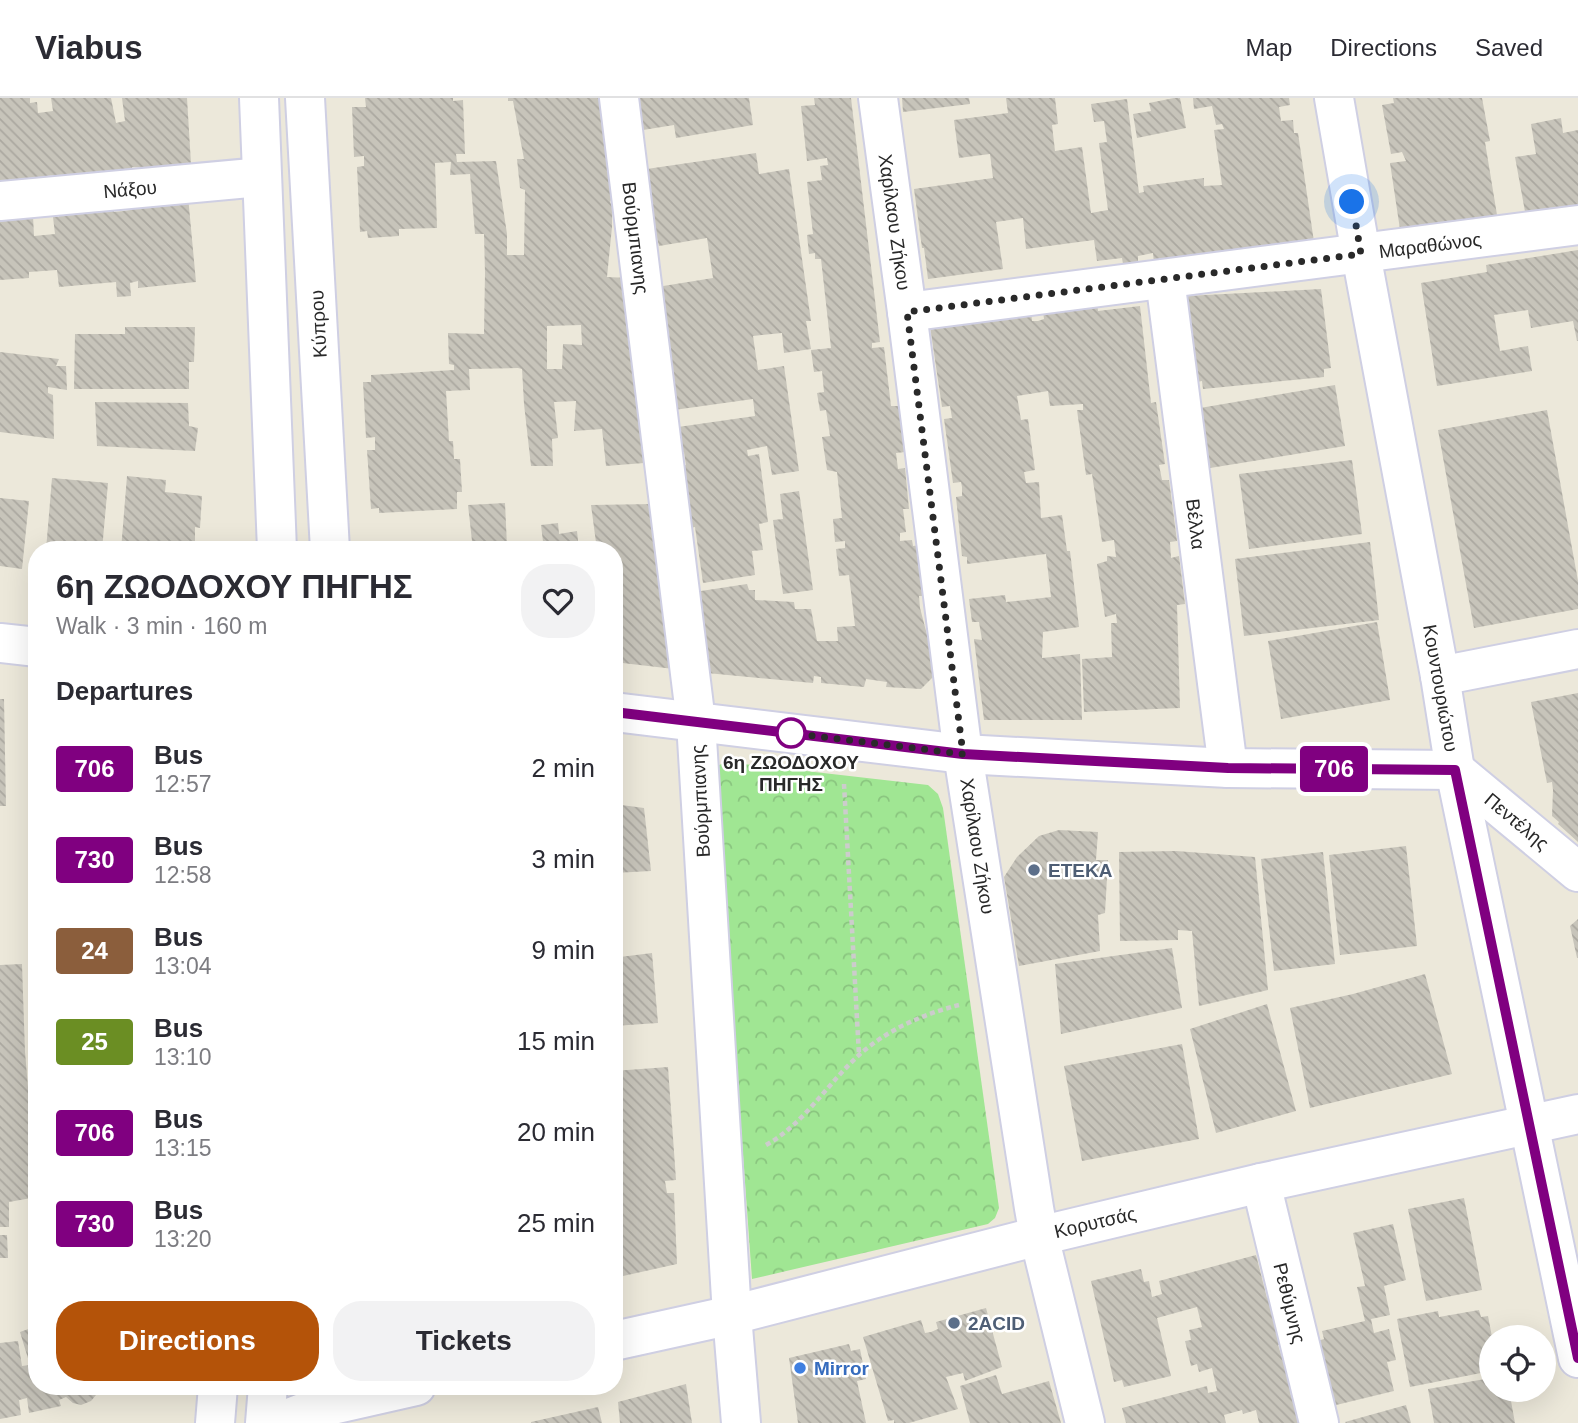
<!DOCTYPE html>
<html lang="en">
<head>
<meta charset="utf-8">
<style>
	:root { --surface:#fff; --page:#f2f2f3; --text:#2b2b33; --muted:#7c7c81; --line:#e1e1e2; --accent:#b45309 }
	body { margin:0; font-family:Arial,sans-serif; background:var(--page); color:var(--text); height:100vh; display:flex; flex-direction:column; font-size:26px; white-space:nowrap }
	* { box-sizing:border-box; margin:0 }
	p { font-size:23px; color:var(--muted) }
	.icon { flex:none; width:38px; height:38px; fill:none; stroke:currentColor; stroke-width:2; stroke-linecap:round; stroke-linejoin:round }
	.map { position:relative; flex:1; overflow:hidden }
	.side { position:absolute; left:28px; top:443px; width:595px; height:854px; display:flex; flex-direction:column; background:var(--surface); border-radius:28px; box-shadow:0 7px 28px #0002 }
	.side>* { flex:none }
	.badge { padding:0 14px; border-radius:5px; font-size:24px; line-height:46px }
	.tools { position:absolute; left:1479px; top:1227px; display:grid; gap:14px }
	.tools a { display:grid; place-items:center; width:77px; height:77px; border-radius:50%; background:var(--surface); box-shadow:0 7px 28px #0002; font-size:35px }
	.you { position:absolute; width:35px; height:35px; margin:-18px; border:5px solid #fff; border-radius:50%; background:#1a73e8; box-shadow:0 0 0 10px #1a73e833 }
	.map>.badge { position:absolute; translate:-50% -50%; box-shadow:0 0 0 4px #fff }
	h2 { padding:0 28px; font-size:26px; line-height:63px }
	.round { display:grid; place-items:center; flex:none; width:74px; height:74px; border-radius:28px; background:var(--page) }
	.head { display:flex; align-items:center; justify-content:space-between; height:119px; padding:0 28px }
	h1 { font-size:33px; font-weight:700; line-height:52px }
	.action { display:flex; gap:14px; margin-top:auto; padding:14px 28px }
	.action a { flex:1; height:80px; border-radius:28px; background:var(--accent); color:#fff; font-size:28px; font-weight:700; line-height:80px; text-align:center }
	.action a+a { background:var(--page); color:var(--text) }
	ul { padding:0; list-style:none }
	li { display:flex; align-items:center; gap:21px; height:91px; padding:0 28px }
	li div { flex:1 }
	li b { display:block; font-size:26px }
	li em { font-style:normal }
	li .badge { min-width:77px; font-weight:700; text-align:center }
	header { display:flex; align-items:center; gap:42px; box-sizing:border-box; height:98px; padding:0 35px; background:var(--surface); border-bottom:2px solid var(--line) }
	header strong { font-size:33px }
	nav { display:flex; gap:38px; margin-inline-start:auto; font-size:24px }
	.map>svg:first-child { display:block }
	.park { fill:url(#park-crowns) }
	.building { fill:url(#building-back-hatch); fill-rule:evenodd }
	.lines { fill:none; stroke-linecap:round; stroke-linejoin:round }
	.street-casing { stroke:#cfcfe3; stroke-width:42 }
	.secondary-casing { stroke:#cfcfe3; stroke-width:42 }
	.path { stroke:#ccc; stroke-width:4.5; stroke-dasharray:5 3.5; stroke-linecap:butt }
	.street { stroke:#fff; stroke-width:38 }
	.secondary { stroke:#fff; stroke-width:38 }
	.line-casing { stroke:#fff; stroke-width:16 }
	.line { stroke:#800080; stroke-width:10 }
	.walk { stroke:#292929; stroke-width:7; stroke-dasharray:0 12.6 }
	.stop-dot { fill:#fff; stroke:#800080; stroke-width:3.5 }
	.service-dot { fill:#5c6f8a; stroke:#fff; stroke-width:2.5 }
	.shop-dot { fill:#3f7fe0; stroke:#fff; stroke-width:2.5 }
	.labels { text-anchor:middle; stroke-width:5; stroke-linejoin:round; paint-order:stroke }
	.street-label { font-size:19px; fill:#292929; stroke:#fff }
	.stop-label { font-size:19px; font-weight:bold; fill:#292929; stroke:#fff }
	.service-label { font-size:19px; font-weight:bold; fill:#4e5e75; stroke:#fff; text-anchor:start }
	.shop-label { font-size:19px; font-weight:bold; fill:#366cbe; stroke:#fff; text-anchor:start }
</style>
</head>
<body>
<header>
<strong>Viabus</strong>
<nav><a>Map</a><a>Directions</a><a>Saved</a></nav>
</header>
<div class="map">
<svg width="1578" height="1325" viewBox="0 0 1578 1325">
	<defs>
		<pattern id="park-crowns" width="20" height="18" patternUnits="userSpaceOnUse" patternTransform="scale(1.75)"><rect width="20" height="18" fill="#a0e693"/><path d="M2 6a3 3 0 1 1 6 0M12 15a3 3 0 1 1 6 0" fill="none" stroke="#8ac57f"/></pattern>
		<pattern id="building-back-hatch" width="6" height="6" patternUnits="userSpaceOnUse" patternTransform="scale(1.75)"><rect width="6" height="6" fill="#c7c4ba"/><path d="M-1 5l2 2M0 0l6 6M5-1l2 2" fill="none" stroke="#aba8a0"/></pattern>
	</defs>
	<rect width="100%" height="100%" fill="#ece8da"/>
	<path class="park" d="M 726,664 L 928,687 L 938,696 L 943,710 L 999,1110 L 995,1120 L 988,1126 L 752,1181 L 716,683 L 717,668 Z"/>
	<g class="building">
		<path d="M 0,0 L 30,0 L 30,5 L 37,4 L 38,15 L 53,13 L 51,0 L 111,0 L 116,25 L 125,23 L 122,0 L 187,0 L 191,66 L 141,74 L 140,69 L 132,69 L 133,74 L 56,83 L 55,77 L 47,78 L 47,82 L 0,89 Z"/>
		<path d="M 365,0 L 453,0 L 453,3 L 463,2 L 465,56 L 456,56 L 457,64 L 496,63 L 507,136 L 507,157 L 524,157 L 525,92 L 520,90 L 517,61 L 524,61 L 513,3 L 508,3 L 508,0 L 600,0 L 603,4 L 610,55 L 606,60 L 607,69 L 613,76 L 614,96 L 610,104 L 612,108 L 612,129 L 607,179 L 629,180 L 630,243 L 644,365 L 606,368 L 602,331 L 574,333 L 576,303 L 554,304 L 558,340 L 552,341 L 553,368 L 531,368 L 524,306 L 522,271 L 518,270 L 469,271 L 470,292 L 446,293 L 449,343 L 453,343 L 454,361 L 460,361 L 462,394 L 457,394 L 457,411 L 379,415 L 379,410 L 371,411 L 367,352 L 375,352 L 375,339 L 366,340 L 363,284 L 371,284 L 371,277 L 454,272 L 454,267 L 449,266 L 448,235 L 484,236 L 485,175 L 484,136 L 475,136 L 470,76 L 450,77 L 451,64 L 435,65 L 437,130 L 399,131 L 399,138 L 368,140 L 367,133 L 360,134 L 357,69 L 364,68 L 364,58 L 354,59 L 352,9 L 366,9 ZM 581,227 L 582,247 L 563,246 L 562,271 L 547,271 L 547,228 Z"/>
		<path d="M 638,0 L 749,0 L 753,27 L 676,40 L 674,27 L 643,32 Z"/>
		<path d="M 814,0 L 851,0 L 880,244 L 872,245 L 872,250 L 884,249 L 891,308 L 899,308 L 905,354 L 896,355 L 898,371 L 905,370 L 909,411 L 903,411 L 906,434 L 900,435 L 900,443 L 912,442 L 913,448 L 921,447 L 927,498 L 919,498 L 920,510 L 937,575 L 921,591 L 886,589 L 887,584 L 866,581 L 864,589 L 821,585 L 821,579 L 814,578 L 813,585 L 707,575 L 696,498 L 701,497 L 701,493 L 747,486 L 749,492 L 755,492 L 755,502 L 794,504 L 795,511 L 811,511 L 817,543 L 838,543 L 837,529 L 855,528 L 849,477 L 839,478 L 836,451 L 845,450 L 845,443 L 835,444 L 833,421 L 842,420 L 837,374 L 827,372 L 822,339 L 830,338 L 826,312 L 820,313 L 817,295 L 824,294 L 822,273 L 814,274 L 811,252 L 831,250 L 821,161 L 815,161 L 815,155 L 809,156 L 807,137 L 813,136 L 807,84 L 822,82 L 820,68 L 828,67 L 827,60 L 807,63 L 801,8 L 815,7 Z"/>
		<path d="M 902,0 L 969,0 L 970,6 L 903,14 Z"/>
		<path d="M 1006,0 L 1055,0 L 1058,26 L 1052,27 L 1055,53 L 1082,49 L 1091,115 L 1108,112 L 1099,45 L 1107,44 L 1104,23 L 1094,24 L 1091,6 L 1127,1 L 1139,95 L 1144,94 L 1143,88 L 1204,80 L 1204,88 L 1222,87 L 1214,32 L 1224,31 L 1222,26 L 1216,27 L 1212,8 L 1194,11 L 1193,0 L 1289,0 L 1290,7 L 1279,9 L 1281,23 L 1293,22 L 1294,35 L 1298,35 L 1314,144 L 1154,165 L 1153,155 L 1138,158 L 1138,164 L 1123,166 L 1122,160 L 1097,163 L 1094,142 L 1026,151 L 1023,120 L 996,124 L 1003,171 L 928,181 L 924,150 L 922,150 L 914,91 L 993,80 L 990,56 L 959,60 L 954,22 L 1008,15 Z"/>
		<path d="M 1174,0 L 1180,0 L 1186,30 L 1137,40 L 1133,16 L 1151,13 L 1149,5 Z"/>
		<path d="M 1393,0 L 1482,0 L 1490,43 L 1485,44 L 1498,123 L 1401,138 L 1390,65 L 1406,63 L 1402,54 L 1391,56 L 1382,7 L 1394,5 Z"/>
		<path d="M 1561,20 L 1563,35 L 1578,32 L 1578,110 L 1526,119 L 1515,59 L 1536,56 L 1531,26 Z"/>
		<path d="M 756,55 L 759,76 L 789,71 L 811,223 L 806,223 L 811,251 L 784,255 L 782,235 L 753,238 L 758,272 L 784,268 L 799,373 L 772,377 L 767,348 L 747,352 L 748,358 L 759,356 L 768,424 L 759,426 L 763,452 L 752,453 L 755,477 L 703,485 L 695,429 L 689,430 L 681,368 L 686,367 L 684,354 L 681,355 L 678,329 L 755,318 L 753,301 L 674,312 L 657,189 L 713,180 L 707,140 L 659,148 L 657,140 L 650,141 L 640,72 Z"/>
		<path d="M 188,98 L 196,184 L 138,190 L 138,183 L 130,185 L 131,198 L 117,199 L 116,184 L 59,189 L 57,172 L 29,174 L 29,180 L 0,182 L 0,120 L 33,118 L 34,138 L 55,136 L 53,119 L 59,119 L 58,112 L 113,106 L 114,114 L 124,113 L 130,112 L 130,104 Z"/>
		<path d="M 1578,152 L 1578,243 L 1577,243 L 1573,223 L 1531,230 L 1528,212 L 1494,217 L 1500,253 L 1528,248 L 1532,273 L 1437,288 L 1421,185 L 1487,174 L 1486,167 Z"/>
		<path d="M 1321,191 L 1331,270 L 1324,271 L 1324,279 L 1203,291 L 1202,283 L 1197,284 L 1187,198 Z"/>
		<path d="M 1097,205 L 1098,213 L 1140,208 L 1151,305 L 1156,304 L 1165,366 L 1159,367 L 1162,382 L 1169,382 L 1177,443 L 1170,444 L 1171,460 L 1179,458 L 1185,506 L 1177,507 L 1180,610 L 1084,614 L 1082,561 L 1112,559 L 1111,525 L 1117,525 L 1116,516 L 1105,519 L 1097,466 L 1107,463 L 1107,458 L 1116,459 L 1114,442 L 1102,444 L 1092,376 L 1086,377 L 1077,312 L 1083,312 L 1083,306 L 1050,308 L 1048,293 L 1017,298 L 1021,322 L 1028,321 L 1035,372 L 1024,374 L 1026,385 L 1039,384 L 1041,420 L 1062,417 L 1067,453 L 1070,453 L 1079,529 L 1043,534 L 1042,560 L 1080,556 L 1082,622 L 984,622 L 974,541 L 982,542 L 979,524 L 972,524 L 969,501 L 1005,497 L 1006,504 L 1051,499 L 1046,456 L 967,466 L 967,459 L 962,458 L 956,399 L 962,398 L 962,389 L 961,384 L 953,385 L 944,321 L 952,320 L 950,308 L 942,309 L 930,228 L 1031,213 L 1032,223 L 1038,223 L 1044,221 L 1043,213 Z"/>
		<path d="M 125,229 L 195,229 L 194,264 L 189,264 L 189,291 L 74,291 L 75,236 L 125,236 Z"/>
		<path d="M 0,254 L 59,261 L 56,268 L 66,268 L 67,292 L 48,289 L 48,295 L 53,297 L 54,341 L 0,334 Z"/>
		<path d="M 1335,287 L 1345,348 L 1210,370 L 1200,310 Z"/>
		<path d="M 95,304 L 188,305 L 189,328 L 198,330 L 195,353 L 97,348 Z"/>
		<path d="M 1547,312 L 1578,483 L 1578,511 L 1474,530 L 1438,332 Z"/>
		<path d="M 1352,362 L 1362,436 L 1249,451 L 1239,376 Z"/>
		<path d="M 127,378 L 166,382 L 165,394 L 202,398 L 200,430 L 195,429 L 195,452 L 121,452 Z"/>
		<path d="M 52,380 L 108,385 L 102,452 L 46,452 Z"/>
		<path d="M 799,393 L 813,492 L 783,496 L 773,422 L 783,421 L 780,396 Z"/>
		<path d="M 0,400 L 29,403 L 22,471 L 0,468 Z"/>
		<path d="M 505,405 L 507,448 L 538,446 L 539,452 L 473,452 L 468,407 Z"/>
		<path d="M 653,406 L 674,571 L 614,564 L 614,452 L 597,452 L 591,407 Z"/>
		<path d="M 558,425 L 559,436 L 577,433 L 579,452 L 544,452 L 541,427 Z"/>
		<path d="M 1370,444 L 1379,522 L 1244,538 L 1235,461 Z"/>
		<path d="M 1377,524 L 1390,602 L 1281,621 L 1268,543 Z"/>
		<path d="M 1578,595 L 1578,744 L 1558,726 L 1559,724 L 1552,718 L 1553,692 L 1552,684 L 1547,685 L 1531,604 Z"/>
		<path d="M 0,601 L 4,601 L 6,708 L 0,708 Z"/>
		<path d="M 614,706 L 644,710 L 651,773 L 614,775 Z"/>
		<path d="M 1059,732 L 1098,734 L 1096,762 L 1108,762 L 1105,815 L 1098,817 L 1100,853 L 1019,868 L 1004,779 L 1017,759 L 1039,738 Z"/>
		<path d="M 1406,748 L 1417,848 L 1340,857 L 1329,757 Z"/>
		<path d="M 1176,753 L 1255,759 L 1268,892 L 1199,908 L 1192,833 L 1178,832 L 1178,842 L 1120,843 L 1119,754 Z"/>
		<path d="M 1323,754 L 1335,866 L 1274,873 L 1261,761 Z"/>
		<path d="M 1578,821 L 1578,860 L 1577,860 L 1570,828 Z"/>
		<path d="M 614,838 L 619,838 L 620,859 L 652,855 L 658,925 L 614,928 Z"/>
		<path d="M 1172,850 L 1182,910 L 1061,936 L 1055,866 Z"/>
		<path d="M 31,853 L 37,853 L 37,911 L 35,911 Z"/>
		<path d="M 22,866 L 25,954 L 29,1001 L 37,1063 L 37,1099 L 9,1104 L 9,1129 L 0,1129 L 0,867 Z"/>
		<path d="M 1425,876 L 1452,976 L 1310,1010 L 1290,910 L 1353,896 Z"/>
		<path d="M 1267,906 L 1296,1013 L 1216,1035 L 1190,931 Z"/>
		<path d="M 33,933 L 37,933 L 37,951 L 35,951 Z"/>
		<path d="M 1182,946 L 1199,1041 L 1082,1063 L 1064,968 Z"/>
		<path d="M 668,969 L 676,1082 L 665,1083 L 667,1095 L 674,1095 L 677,1166 L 614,1180 L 614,973 Z"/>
		<path d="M 1464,1100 L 1482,1192 L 1426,1203 L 1408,1111 Z"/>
		<path d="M 1393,1126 L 1406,1182 L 1384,1188 L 1390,1217 L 1371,1221 L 1374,1235 L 1389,1231 L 1396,1262 L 1387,1264 L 1394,1293 L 1332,1308 L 1317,1243 L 1324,1241 L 1322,1233 L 1365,1223 L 1357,1189 L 1365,1188 L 1353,1135 Z"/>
		<path d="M 0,1137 L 7,1137 L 8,1160 L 0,1160 Z"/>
		<path d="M 1256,1157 L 1267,1200 L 1274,1198 L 1285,1245 L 1278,1247 L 1282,1259 L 1285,1258 L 1294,1293 L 1290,1294 L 1293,1304 L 1298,1302 L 1304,1325 L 1259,1325 L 1256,1312 L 1243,1316 L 1242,1312 L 1224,1317 L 1226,1325 L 1126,1325 L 1122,1310 L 1207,1288 L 1208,1295 L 1217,1293 L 1212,1270 L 1199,1274 L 1197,1266 L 1191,1268 L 1185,1243 L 1191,1242 L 1189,1232 L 1202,1229 L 1197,1209 L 1157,1220 L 1171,1278 L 1124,1289 L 1122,1282 L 1114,1284 L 1091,1183 L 1141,1171 L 1144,1184 L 1149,1183 L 1152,1199 L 1162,1196 L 1159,1183 Z"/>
		<path d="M 986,1210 L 1002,1269 L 965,1283 L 963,1275 L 946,1279 L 958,1311 L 909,1325 L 894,1325 L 894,1322 L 888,1323 L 863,1239 L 921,1222 L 925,1235 L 931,1234 L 938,1231 L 936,1224 Z"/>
		<path d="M 1479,1212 L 1481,1219 L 1488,1218 L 1492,1239 L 1491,1273 L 1410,1289 L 1397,1221 L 1438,1213 L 1439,1219 Z"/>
		<path d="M 37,1228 L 37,1288 L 98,1288 L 96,1297 L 91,1303 L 81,1307 L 73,1305 L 66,1299 L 59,1302 L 61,1308 L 29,1315 L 27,1300 L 19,1302 L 21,1317 L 0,1321 L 0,1245 L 18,1243 L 22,1268 L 30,1267 L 20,1234 Z"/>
		<path d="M 849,1246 L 851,1253 L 860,1251 L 866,1281 L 857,1283 L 866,1325 L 798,1325 L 789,1260 Z"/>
		<path d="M 996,1277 L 1002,1296 L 1049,1283 L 1061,1325 L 970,1325 L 960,1288 Z"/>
		<path d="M 1491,1280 L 1491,1292 L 1509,1292 L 1515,1325 L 1434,1325 L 1428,1291 Z"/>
		<path d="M 686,1286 L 692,1325 L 620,1325 L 618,1304 Z"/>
		<path d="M 1406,1307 L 1411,1325 L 1346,1325 L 1345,1324 Z"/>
		<path d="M 598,1309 L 602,1325 L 531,1325 L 531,1324 Z"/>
	</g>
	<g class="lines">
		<g class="street-casing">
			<g id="street">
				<path d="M 619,0 L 696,624 L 732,1217 L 741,1325"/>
				<path d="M 878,0 L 907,214 L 963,656 L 1034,1110 L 1039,1138 L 1085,1325"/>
				<path d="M 0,103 L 261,79"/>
				<path d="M 1165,181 L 1228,670"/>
				<path d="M 907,214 L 1578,127"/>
				<path d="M 0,545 L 37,549"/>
				<path d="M 1440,578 L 1578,551"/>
				<path d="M 1455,672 L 1578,774"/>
				<path d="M 1261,1085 L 1319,1325"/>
				<path d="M 614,1243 L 732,1217 L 1039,1138 L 1261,1085 L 1578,1016"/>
				<path d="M 276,1325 L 310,1312 L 416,1288"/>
			</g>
		</g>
		<g class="secondary-casing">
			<g id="secondary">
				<path d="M 259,0 L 277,452"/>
				<path d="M 305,0 L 330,452"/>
				<path d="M 1334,0 L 1361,156 L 1440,578 L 1455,672 L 1578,1260"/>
				<path d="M 614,614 L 963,656 L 1228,670 L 1455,672"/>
				<path d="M 215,1325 L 218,1288"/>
				<path d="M 265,1325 L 268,1288"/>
			</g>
		</g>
		<g class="path">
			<path d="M 844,686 L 859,957"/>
			<path d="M 766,1047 C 804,1026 827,986 859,957 C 887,932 923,916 959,907"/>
		</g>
		<use href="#street" class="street"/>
		<use href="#secondary" class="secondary"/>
	</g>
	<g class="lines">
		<g class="line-casing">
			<path id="line" d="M 614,614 L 963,656 L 1228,670 L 1455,672 L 1578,1260"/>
		</g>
		<use href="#line" class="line"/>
		<path class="walk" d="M 791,635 L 789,635 L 963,656 L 907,214 L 1361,156 L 1352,104"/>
	</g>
	<circle class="stop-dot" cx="791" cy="635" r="14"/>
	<g class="service-dot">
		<circle cx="1034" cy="772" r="7"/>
		<circle cx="954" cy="1225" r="7"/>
	</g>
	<circle class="shop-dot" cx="800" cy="1270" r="7"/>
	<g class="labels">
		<g class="street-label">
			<text transform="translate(130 91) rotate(-5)" y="7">Νάξου</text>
			<text transform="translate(895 124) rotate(82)" y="7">Χαρίλαου Ζήκου</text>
			<text transform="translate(636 140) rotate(83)" y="7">Βούρμπιανης</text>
			<text transform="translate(1430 147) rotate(-7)" y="7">Μαραθώνος</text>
			<text transform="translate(318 226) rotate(-93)" y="7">Κύπρου</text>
			<text transform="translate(1196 426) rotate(83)" y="7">Βέλλα</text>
			<text transform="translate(1441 590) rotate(80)" y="7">Κουντουριώτου</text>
			<text transform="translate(700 703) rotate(-93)" y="7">Βούρμπιανης</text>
			<text transform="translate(1517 723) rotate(40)" y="7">Πεντέλης</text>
			<text transform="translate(978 748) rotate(81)" y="7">Χαρίλαου Ζήκου</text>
			<text transform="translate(1095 1124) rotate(-13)" y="7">Κορυτσάς</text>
			<text transform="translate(1290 1205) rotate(76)" y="7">Ρεθύμνης</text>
		</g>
		<g class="stop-label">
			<text x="791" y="671">6η ΖΩΟΔΟΧΟΥ<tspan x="791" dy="22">ΠΗΓΗΣ</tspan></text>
		</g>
		<g class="service-label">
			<text x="1048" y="779">ΕΤΕΚΑ</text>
			<text x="968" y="1232">2ACID</text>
		</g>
		<g class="shop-label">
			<text x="814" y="1277">Mirror</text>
		</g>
	</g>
</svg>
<div class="tools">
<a><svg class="icon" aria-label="locate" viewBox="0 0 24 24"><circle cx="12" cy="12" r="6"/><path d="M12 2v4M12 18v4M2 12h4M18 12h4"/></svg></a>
</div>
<div class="you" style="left:1352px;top:104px"></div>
<b class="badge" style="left:1334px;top:671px;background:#800080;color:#fff">706</b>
<section class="side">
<div class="head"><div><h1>6η ΖΩΟΔΟΧΟΥ ΠΗΓΗΣ</h1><p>Walk · 3 min · 160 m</p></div><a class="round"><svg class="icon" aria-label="heart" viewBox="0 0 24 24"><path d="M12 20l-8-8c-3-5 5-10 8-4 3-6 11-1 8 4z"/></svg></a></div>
<h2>Departures</h2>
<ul>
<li><span class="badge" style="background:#800080;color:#fff">706</span><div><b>Bus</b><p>12:57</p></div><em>2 min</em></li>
<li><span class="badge" style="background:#800080;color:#fff">730</span><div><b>Bus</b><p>12:58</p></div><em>3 min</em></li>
<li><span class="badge" style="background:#8b5e3c;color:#fff">24</span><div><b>Bus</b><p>13:04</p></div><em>9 min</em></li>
<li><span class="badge" style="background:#6b8e23;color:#fff">25</span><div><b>Bus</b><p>13:10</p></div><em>15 min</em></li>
<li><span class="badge" style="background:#800080;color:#fff">706</span><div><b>Bus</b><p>13:15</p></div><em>20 min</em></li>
<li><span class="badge" style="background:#800080;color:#fff">730</span><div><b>Bus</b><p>13:20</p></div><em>25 min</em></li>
</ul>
<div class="action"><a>Directions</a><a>Tickets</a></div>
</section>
</div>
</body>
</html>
